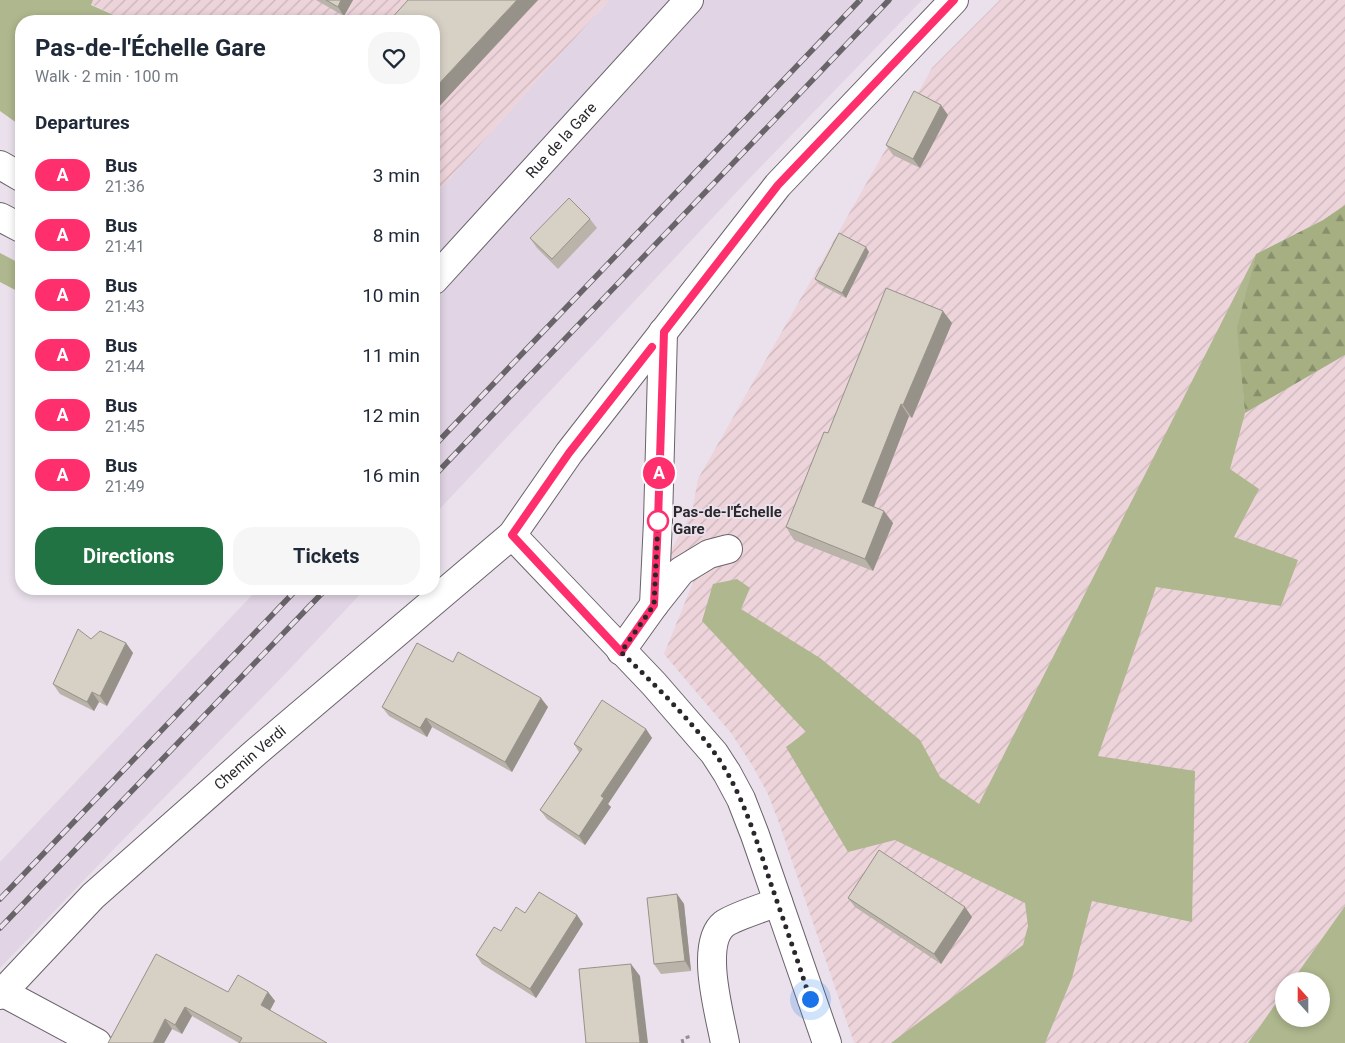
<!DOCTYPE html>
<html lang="en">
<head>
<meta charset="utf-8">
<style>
	:root { --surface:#fff; --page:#f6f6f7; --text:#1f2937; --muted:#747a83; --accent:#227344 }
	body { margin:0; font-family:Roboto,sans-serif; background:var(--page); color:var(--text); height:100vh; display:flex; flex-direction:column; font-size:19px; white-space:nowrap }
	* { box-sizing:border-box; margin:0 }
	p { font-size:16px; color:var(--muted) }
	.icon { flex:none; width:28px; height:28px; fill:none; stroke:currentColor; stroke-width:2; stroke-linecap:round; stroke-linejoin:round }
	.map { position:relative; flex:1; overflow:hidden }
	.side { position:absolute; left:15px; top:15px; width:425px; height:580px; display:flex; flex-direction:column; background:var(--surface); border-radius:20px; box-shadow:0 2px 8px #0003 }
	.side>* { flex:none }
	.badge { padding:0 10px; border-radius:16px; font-size:18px; line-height:32px }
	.needle { width:32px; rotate:339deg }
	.fabs { position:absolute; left:1275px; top:972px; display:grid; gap:10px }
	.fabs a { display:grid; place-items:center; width:55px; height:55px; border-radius:50%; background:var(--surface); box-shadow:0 2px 8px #0003; font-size:25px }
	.you { position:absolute; width:25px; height:25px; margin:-12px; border:4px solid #fff; border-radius:50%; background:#1a73e8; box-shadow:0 0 0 8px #1a73e833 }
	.map>.badge { position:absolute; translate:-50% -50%; box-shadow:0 0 0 2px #fff }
	h2 { padding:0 20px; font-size:19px; line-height:45px }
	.round { display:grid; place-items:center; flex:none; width:52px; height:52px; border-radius:20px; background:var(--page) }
	.overview { display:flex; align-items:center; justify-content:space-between; height:85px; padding:0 20px }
	h1 { font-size:24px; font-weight:700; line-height:38px }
	.cta { display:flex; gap:10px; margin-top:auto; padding:10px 20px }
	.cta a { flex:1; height:58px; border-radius:20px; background:var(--accent); color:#fff; font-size:20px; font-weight:700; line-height:58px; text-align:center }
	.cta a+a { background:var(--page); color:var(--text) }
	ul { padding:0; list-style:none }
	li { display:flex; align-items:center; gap:15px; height:60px; padding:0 20px }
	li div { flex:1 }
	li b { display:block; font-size:19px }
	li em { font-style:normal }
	li .badge { min-width:55px; font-weight:700; text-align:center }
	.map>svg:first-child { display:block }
	.built { fill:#e1d4e4 }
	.industrial { fill:url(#industrial-furrows) }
	.green { fill:#aeb78d }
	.forest { fill:url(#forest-firs) }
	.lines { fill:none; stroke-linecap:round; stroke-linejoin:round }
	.minor-casing { stroke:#6a626b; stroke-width:30 }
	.path { stroke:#948e96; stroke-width:3; stroke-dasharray:4 4; stroke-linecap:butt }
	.minor { stroke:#fff; stroke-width:28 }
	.rail-casing { stroke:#69646a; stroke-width:5.5 }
	.rail { stroke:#eae1ec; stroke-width:4; stroke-dasharray:11; stroke-linecap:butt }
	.wall { fill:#b9b3a9 }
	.shaded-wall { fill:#96928a }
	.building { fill:#d7d0c5; stroke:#96928a }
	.line-casing { stroke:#fff; stroke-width:11 }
	.line { stroke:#ff2f6e; stroke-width:8 }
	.walk { stroke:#2a272b; stroke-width:5; stroke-dasharray:0 9 }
	.stop-dot { fill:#fff; stroke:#ff2f6e; stroke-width:2.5 }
	.labels { text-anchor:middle; stroke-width:4; stroke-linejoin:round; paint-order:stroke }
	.street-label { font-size:15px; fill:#2a272b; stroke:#eae1ec }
	.stop-label { font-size:15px; font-weight:bold; fill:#2a272b; stroke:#eae1ec; text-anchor:start }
</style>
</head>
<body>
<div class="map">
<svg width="1345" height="1043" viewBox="0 0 1345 1043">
	<defs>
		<pattern id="industrial-furrows" width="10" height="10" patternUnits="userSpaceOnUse" patternTransform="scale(1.25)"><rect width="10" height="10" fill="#edd3da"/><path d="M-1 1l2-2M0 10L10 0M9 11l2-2" fill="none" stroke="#cbb5bb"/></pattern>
		<pattern id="forest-firs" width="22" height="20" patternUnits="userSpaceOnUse" patternTransform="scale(1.25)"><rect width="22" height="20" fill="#a6af82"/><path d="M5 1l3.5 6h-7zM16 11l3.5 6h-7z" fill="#878e6b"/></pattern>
	</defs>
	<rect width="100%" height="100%" fill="#eae1ec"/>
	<g class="built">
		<path d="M 609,0 L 922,0 L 746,182 L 434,515 L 434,196 Z"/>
		<path d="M 258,589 L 365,589 L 284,675 L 109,854 L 0,968 L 0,862 Z"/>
	</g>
	<g class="industrial">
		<path d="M 93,0 L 609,0 L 434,196 L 434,21 L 127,21 L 91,4 Z"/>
		<path d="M 1000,0 L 1345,0 L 1345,205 L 1323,220 L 1256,254 L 1245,413 L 1345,355 L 1345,906 L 1292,981 L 1284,981 L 1284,992 L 1248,1043 L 854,1043 L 778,820 L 768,794 L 752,765 L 731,733 L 664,654 L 694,580 L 666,559 L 692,512 L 698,479 L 932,68 Z"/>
	</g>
	<g class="green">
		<path d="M 0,0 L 93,0 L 91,5 L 127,21 L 21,21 L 21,126 L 0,111 Z"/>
		<path d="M 0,253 L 21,264 L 21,293 L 0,282 Z"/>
		<path d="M 1256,254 L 1238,328 L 1245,413 L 1230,469 L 1259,489 L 1234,537 L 1298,560 L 1281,606 L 1156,587 L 1098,756 L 1195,771 L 1192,922 L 1092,901 L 1072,978 L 1045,1043 L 891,1043 L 1023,945 L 1028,926 L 1025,903 L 895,840 L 848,852 L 786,747 L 806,732 L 702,621 L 713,584 L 737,579 L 750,588 L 741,609 L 820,658 L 920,740 L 940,777 L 979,804 Z"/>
		<path d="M 1345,906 L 1345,1043 L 1248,1043 L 1284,992 L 1284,1019 L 1321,1019 L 1321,981 L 1292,981 Z"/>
	</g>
	<path class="forest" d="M 1345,205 L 1345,355 L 1245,413 L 1237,328 L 1256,254 L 1323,220 Z"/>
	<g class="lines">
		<g class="minor-casing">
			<g id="minor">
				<path d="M 0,165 L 21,177"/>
				<path d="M 0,217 L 21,228"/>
				<path id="s1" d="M 434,280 L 689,0"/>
				<path d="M 512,535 L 654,684 L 714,753 L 727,773 L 741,799 L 755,835 L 827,1043"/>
				<path d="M 654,605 L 658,521 L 663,332"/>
				<path d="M 621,651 L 654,605 L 681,571 L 709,554 L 728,549"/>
				<path d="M 2,992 L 97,1043"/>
				<path id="s2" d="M 0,995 L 93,896 L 255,753 L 512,535 L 569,453 L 778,185 L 954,0"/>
				<path d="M 725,1043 C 720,1015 699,944 724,924 C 733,917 765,907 778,902"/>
			</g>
		</g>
		<path class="path" d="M 683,1043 L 682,1039 L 691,1036"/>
		<use href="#minor" class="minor"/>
		<g class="rail-casing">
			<g id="rail">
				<path d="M 434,446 L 860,0"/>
				<path d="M 434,476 L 889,0"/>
				<path d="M 0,899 L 297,589"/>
				<path d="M 0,928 L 326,589"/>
			</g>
		</g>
		<use href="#rail" class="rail"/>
	</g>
	<g class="wall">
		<path d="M 316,0 L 353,0 L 344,16 Z"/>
		<path d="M 948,115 L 920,168 L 893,155 L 886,145 Z"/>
		<path d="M 590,219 L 597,228 L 558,269 L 537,248 L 530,238 Z"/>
		<path d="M 869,252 L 846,298 L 819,284 L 815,279 Z"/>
		<path d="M 952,323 L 912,418 L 909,416 L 874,507 L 893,523 L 873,571 L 794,540 L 786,527 Z"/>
		<path d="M 91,639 L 126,643 L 133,653 L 107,706 L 99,702 L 94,711 L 60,694 L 53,684 Z"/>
		<path d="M 453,662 L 548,707 L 512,772 L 432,727 L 427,737 L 389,716 L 382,707 Z"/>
		<path d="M 646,729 L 652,738 L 608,804 L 611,807 L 585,845 L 547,819 L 540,810 L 579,752 L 574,744 Z"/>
		<path d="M 677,894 L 684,904 L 691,971 L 661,974 L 654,964 Z"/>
		<path d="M 848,898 L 972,917 L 941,964 L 855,907 Z"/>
		<path d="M 525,913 L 577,915 L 583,924 L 536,998 L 482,964 L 476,955 L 501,931 Z"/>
		<path d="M 156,954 L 228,992 L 268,992 L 275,1001 L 270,1010 L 239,1043 L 192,1016 L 182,1034 L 172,1029 L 164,1043 Z"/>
	</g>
	<g class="shaded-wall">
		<path d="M 341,0 L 353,0 L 344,16 L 338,7 Z"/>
		<path d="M 517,0 L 538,0 L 434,112 L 434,89 Z"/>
		<path d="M 941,105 L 948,115 L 920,168 L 913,159 Z"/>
		<path d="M 866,247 L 869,252 L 846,298 L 842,293 Z"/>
		<path d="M 943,311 L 952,323 L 912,418 L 903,405 Z"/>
		<path d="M 901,404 L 909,416 L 871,514 L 862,502 Z"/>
		<path d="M 884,511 L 893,523 L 873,571 L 865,559 Z"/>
		<path d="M 126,643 L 133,653 L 107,706 L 100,696 Z"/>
		<path d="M 92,692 L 99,702 L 94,711 L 87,702 Z"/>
		<path d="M 541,698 L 548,707 L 512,772 L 505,762 Z"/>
		<path d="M 426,718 L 432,727 L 427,737 L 420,728 Z"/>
		<path d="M 646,729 L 652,738 L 608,804 L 611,807 L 585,845 L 579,836 L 601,796 Z"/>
		<path d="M 677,894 L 684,904 L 691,971 L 685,961 Z"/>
		<path d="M 965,907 L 972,917 L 941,964 L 934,954 Z"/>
		<path d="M 577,915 L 583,924 L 536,998 L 530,989 Z"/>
		<path d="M 631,964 L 640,976 L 648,1043 L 640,1043 Z"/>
		<path d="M 268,992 L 275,1001 L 268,1014 L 261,1005 Z"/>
		<path d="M 185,1007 L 192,1016 L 182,1034 L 175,1025 Z"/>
		<path d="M 165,1019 L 172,1029 L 164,1043 L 153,1043 Z"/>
	</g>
	<g class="building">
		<path d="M 326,0 L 341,0 L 338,7 Z"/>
		<path d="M 408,0 L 517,0 L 434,89 L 434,21 L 389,21 Z"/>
		<path d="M 914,91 L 941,105 L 913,159 L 886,145 Z"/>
		<path d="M 569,198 L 590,219 L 552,259 L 530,238 Z"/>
		<path d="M 839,233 L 866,247 L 842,293 L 815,279 Z"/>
		<path d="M 886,288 L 943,311 L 903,405 L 901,404 L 862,502 L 884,511 L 865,559 L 786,527 L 824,432 L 828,433 Z"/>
		<path d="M 78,629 L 91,639 L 100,631 L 126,643 L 100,696 L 92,692 L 87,702 L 53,684 Z"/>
		<path d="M 417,643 L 453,662 L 458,652 L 541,698 L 505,762 L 426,718 L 420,728 L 382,707 Z"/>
		<path d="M 602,700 L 646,729 L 601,796 L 604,798 L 579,836 L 540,810 L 582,749 L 574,744 Z"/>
		<path d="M 879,850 L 965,907 L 934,954 L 848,898 Z"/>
		<path d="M 539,892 L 577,915 L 530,989 L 476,955 L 494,927 L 501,931 L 516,907 L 525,913 Z"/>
		<path d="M 677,894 L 685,961 L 654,964 L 647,898 Z"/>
		<path d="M 156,954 L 228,992 L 238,975 L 268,992 L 261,1005 L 327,1043 L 239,1043 L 242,1038 L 185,1007 L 175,1025 L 165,1019 L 153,1043 L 108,1043 Z"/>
		<path d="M 631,964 L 640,1043 L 586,1043 L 579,969 Z"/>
	</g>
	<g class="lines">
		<g class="line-casing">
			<path id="line" d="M 652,347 L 569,453 L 512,535 L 621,652 L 654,605 L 658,521 L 664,332 L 778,185 L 954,0"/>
		</g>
		<use href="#line" class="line"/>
		<path class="walk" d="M 658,521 L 654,605 L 621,652 C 653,683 687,716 714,752 C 742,791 756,839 771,884 C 784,922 798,961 810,999"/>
	</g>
	<circle class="stop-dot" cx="658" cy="521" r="10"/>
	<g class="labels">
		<g class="street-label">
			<text dy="5" stroke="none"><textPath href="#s1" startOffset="189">Rue de la Gare</textPath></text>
			<text dy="5" stroke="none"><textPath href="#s2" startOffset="345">Chemin Verdi</textPath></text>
		</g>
		<g class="stop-label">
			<text x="673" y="517">Pas-de-l'Échelle<tspan x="673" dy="17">Gare</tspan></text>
		</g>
	</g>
</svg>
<div class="fabs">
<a><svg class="needle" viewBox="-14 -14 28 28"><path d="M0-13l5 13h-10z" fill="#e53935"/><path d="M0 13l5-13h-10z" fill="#747a83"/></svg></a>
</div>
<div class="you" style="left:810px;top:999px"></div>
<b class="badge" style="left:659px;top:473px;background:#ff2f6e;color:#fff">A</b>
<section class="side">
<div class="overview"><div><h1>Pas-de-l'Échelle Gare</h1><p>Walk · 2 min · 100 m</p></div><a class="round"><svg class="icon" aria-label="heart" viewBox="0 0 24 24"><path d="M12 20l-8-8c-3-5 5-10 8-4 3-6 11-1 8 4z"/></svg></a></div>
<h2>Departures</h2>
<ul>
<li><span class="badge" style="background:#ff2f6e;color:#fff">A</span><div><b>Bus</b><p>21:36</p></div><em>3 min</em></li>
<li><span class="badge" style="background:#ff2f6e;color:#fff">A</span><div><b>Bus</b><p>21:41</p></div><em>8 min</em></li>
<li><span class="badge" style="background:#ff2f6e;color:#fff">A</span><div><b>Bus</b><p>21:43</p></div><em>10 min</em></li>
<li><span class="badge" style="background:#ff2f6e;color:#fff">A</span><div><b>Bus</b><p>21:44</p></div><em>11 min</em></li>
<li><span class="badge" style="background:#ff2f6e;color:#fff">A</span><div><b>Bus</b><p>21:45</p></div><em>12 min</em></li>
<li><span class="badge" style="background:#ff2f6e;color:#fff">A</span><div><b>Bus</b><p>21:49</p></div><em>16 min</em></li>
</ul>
<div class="cta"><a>Directions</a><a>Tickets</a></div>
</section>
</div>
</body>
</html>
